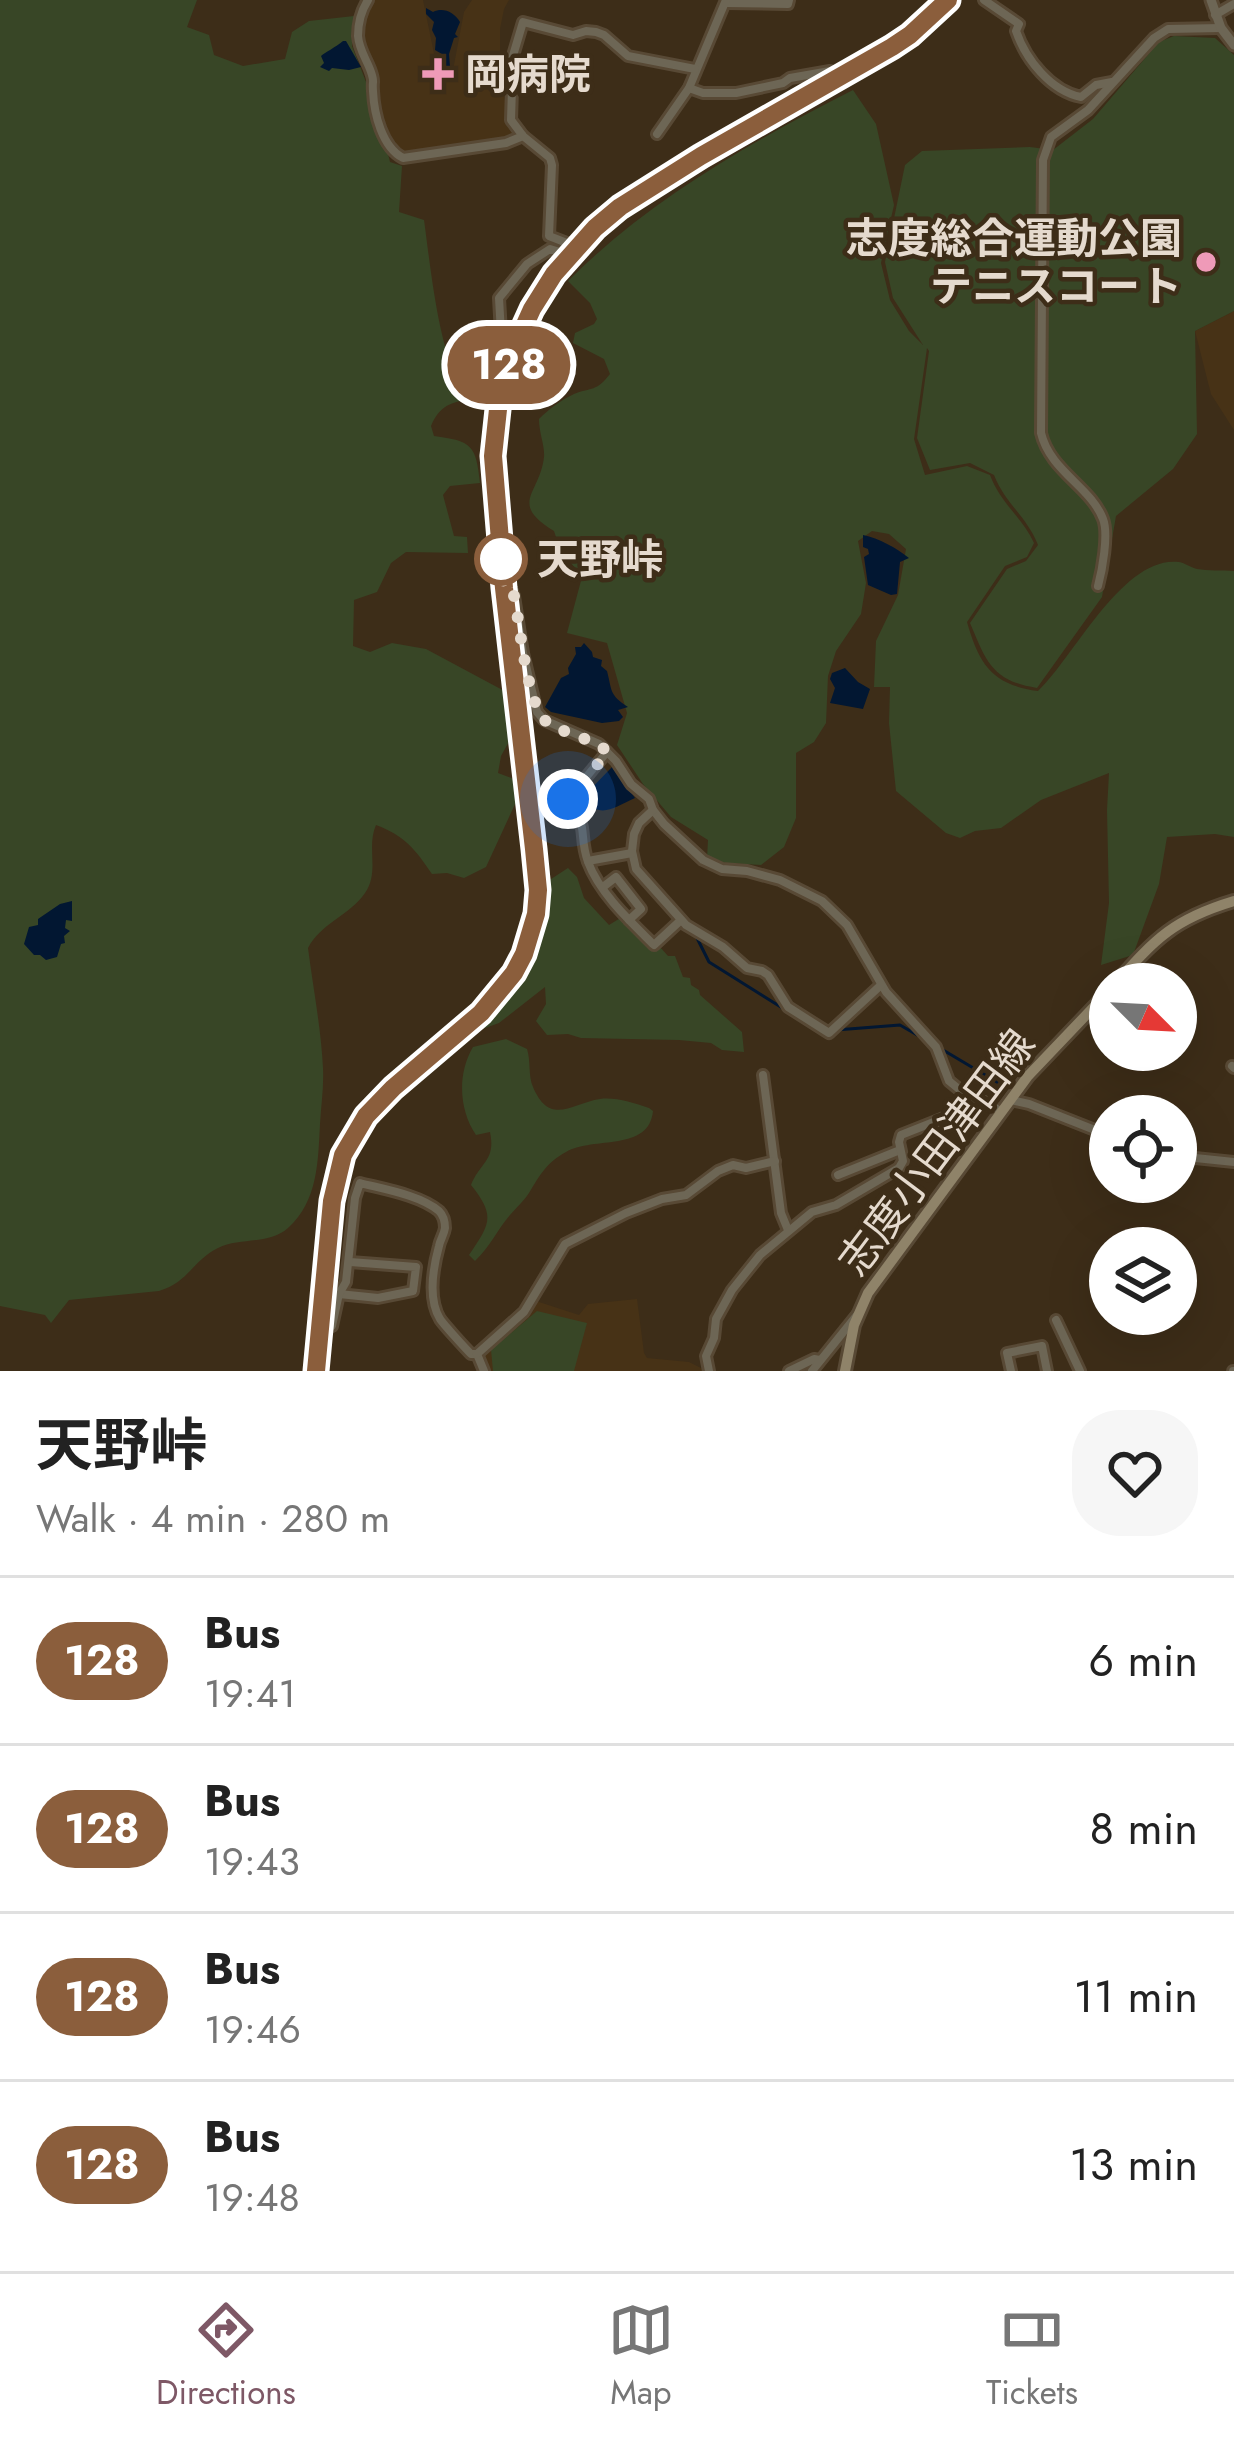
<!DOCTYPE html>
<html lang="en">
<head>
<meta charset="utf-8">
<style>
	:root { --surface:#fff; --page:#f6f6f6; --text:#222; --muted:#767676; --line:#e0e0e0; --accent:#7e5866 }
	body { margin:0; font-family:Jost,"Noto Sans JP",sans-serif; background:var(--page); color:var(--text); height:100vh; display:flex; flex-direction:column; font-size:45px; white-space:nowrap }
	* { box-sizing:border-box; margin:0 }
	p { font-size:39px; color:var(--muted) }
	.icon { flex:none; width:66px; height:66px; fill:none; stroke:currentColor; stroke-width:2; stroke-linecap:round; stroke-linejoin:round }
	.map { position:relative; height:1371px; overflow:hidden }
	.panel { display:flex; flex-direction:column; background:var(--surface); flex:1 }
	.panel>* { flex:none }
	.badge { padding:0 24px; border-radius:39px; font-size:42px; line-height:78px }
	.needle { width:78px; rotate:114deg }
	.tools { position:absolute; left:1089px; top:963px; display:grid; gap:24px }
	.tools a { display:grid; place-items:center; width:108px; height:108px; border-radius:50%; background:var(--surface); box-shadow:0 12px 48px #0002; font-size:60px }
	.you { position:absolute; width:60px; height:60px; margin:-30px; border:9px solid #fff; border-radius:50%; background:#1a73e8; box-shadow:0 0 0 18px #1a73e833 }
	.map>.badge { position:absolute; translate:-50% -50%; box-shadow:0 0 0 6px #fff }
	.round { display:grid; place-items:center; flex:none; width:126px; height:126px; border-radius:48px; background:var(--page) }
	.summary { display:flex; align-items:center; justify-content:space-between; height:204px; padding:0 36px }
	h1 { font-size:57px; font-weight:700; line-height:90px }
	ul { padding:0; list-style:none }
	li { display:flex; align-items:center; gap:36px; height:168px; padding:0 36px; border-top:3px solid var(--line) }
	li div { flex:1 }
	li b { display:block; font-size:45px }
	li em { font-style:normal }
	li .badge { min-width:132px; font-weight:700; text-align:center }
	.tab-bar { display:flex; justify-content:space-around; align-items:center; height:168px; border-top:3px solid var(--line); background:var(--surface); font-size:33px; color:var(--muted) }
	.tab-bar a { display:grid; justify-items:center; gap:6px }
	.tab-bar .on { color:var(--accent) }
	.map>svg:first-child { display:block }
	.built { fill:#473216 }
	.green { fill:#384626 }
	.water { fill:#021732 }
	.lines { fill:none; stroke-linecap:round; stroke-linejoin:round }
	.stream { stroke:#021732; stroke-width:3 }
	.minor-casing { stroke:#584935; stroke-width:14 }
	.tertiary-casing { stroke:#584935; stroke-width:15 }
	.secondary-casing { stroke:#584935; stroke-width:16 }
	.trunk-casing { stroke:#584935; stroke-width:18 }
	.minor { stroke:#6d6655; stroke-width:8 }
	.tertiary { stroke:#6d6655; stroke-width:9 }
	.secondary { stroke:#8f8369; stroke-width:10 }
	.trunk { stroke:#b4a47e; stroke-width:12 }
	.line-casing { stroke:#fff; stroke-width:27 }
	.line { stroke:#8b5e3c; stroke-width:18 }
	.walk { stroke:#e5dace; stroke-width:12; stroke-dasharray:0 21.6 }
	.poi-dot { fill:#ef9ab8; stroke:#3d2d18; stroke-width:4.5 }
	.stop-dot { fill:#fff; stroke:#8b5e3c; stroke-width:6 }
	.labels { text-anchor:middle; stroke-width:9; stroke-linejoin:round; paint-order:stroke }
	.poi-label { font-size:42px; font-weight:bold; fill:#e5dace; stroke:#3d2d18; text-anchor:start }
	.stop-label { font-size:42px; font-weight:bold; fill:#e5dace; stroke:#3d2d18; text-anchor:start }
	.street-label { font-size:42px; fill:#e5dace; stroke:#3d2d18 }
</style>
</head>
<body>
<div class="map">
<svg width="1234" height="1371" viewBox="0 0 1234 1371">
	<rect width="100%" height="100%" fill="#3d2d18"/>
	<g class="built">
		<path d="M 374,0 L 423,0 L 437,68 L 453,70 L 464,12 L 472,0 L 509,0 L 504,9 L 500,29 L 500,71 L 509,125 L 516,132 L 516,138 L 407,154 L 397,146 L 386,131 L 376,92 L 377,77 L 360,41 L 362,24 Z"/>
		<path d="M 1234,311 L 1234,430 L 1211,394 L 1195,331 Z"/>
		<path d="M 637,1299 L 644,1353 L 647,1358 L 689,1362 L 707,1371 L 485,1371 L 480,1355 L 536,1301 L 579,1315 L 588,1304 Z"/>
	</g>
	<g class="green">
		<path d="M 0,0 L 197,0 L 187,27 L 209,35 L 214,55 L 243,66 L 285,59 L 292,32 L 309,21 L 354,16 L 352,46 L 377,110 L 390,162 L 402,166 L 399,212 L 424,220 C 429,253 439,362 462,382 C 467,386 474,388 480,390 L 479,397 C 454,403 442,401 431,426 L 434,436 C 472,441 476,445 480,483 L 450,486 L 443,495 L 454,536 L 467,537 L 468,553 L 406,552 L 391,563 L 377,592 L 354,600 L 353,646 L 370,652 L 392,643 L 426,649 L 512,695 L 516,729 L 501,756 L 498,773 L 514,779 L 516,802 L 486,867 L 464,878 L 447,873 L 432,874 C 415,849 405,836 376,825 C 366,848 380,871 365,893 C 350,915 320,924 308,948 C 313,987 321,1028 323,1068 C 324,1087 321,1106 320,1124 C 318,1161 318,1201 288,1228 C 269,1245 240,1237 218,1248 C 193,1260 189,1282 159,1291 L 69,1300 L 51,1323 L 45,1315 L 0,1306 Z"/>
		<path d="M 1174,36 L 1215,38 L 1234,55 L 1234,311 L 1195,331 L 1197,434 L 1173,469 L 1116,516 L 1102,597 L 1037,688 C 992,681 986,661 970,623 L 1007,569 L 1026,561 L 1038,545 C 1026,515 1006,505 994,475 L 970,463 L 930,470 L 917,438 L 929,351 L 927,348 L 914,439 L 925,475 L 967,466 L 990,475 C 1001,504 1022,517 1034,543 L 1027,557 L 1005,566 L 967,622 C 979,664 992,685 1038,691 C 1074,657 1123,555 1179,562 C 1185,563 1190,567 1197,569 C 1208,571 1222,570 1234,571 L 1234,837 L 1215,834 L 1167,837 L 1159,884 L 1133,955 L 1101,965 L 1109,903 L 1107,810 L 1109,773 L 1041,800 L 1001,828 L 975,831 L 960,838 L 946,833 L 896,791 L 889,723 L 890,687 L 874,687 L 876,641 L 898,595 L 906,549 L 889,534 L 872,531 L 858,541 L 866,583 L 861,614 L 836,651 L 828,676 L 826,723 L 814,742 L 796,753 L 796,818 L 784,847 L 761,865 L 727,863 L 707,859 L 708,840 L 671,817 L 643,784 L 617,745 L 627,713 L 607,643 L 567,633 L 582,577 L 560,549 L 554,531 C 508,503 540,494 544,457 C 545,446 539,433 539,419 C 549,409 561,400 574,394 C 592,387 596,392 610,374 L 604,359 L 573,343 L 575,333 L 594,324 L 597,319 L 590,303 L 568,281 C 649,200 751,142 853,90 L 876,124 L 894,205 L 881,263 L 890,300 L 909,331 L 923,345 L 893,298 L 885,262 L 905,165 L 922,151 L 1030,147 L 1053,150 L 1093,119 L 1159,42 Z"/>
		<path d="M 568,868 L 577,877 L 584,898 L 609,925 L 622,917 L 652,949 L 660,947 L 668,956 L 675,956 L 683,977 L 690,978 L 691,985 L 699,990 L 700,995 L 742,1032 L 744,1052 L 722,1050 L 711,1043 L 679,1040 L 581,1038 L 568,1034 L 547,1035 L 536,1021 L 546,1004 L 545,987 L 499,1023 L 474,1032 L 529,973 L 541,943 L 548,881 Z"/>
		<path d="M 506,1039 L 527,1049 C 531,1061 528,1076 533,1087 C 550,1127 572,1103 600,1099 C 616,1097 633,1103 649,1108 L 653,1111 C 649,1152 594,1136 566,1152 C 546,1163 540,1175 529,1193 C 523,1202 516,1208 510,1215 C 497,1230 490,1247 475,1261 L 469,1255 C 490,1224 496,1216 471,1185 C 480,1162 496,1161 490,1132 L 476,1135 C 459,1110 457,1074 473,1047 Z"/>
		<path d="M 537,1311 L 587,1323 L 574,1371 L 493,1371 L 491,1350 Z"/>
	</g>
	<g class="water">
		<path d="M 426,8 L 433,12 C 443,7 454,12 460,22 L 455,34 L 458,37 L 454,38 L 449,54 L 450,67 L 440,64 L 442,54 L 435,50 L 436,38 L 432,30 L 434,22 L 426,14 Z"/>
		<path d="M 343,41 L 346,41 L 361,67 L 349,70 L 332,68 L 329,71 L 320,67 L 324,63 L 321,56 C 324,53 336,47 343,41 Z"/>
		<path d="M 863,535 C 879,538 896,548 909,558 L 900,562 L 897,594 L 891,595 L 868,585 L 864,557 L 869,554 L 868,549 L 863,547 Z"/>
		<path d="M 584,643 L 592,652 L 593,657 L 602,660 L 601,666 L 607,671 C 612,690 609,695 628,707 L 618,710 L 623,717 L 619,721 L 602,723 L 551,712 L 545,707 L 561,678 L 569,674 L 568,668 L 576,654 L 575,647 L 581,647 Z"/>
		<path d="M 845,668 L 858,682 L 870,689 L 863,709 L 830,703 L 835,688 L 830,679 L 832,673 Z"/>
		<path d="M 613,766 L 635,798 C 612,808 601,820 582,798 Z"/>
		<path d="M 72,901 L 72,921 L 66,920 L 65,928 L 70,931 L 64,936 L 65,943 L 61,944 L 57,957 L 46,960 L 40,955 L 34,955 L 24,944 L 29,927 L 38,925 L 38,919 L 60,904 Z"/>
	</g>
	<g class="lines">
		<g class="stream">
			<path d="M 696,936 L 709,962 L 784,1009"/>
			<path d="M 836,1030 L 900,1025 L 924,1039"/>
			<path d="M 938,1047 L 1012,1091"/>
			<path d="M 1176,1151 L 1198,1155"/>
		</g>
		<g class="minor-casing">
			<g id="minor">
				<path d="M 368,0 C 361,11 358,23 358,36 C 359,50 367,60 371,72 C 375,84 372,78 373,91 C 374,114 382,147 403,158 L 506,143 L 523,136"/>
				<path d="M 984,0 L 1019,24 L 1016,31 C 1026,60 1051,91 1081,97 L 1096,85 L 1112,82"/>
				<path d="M 726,3 L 788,4 L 789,0"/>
				<path d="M 1215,15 L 1234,4"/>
				<path d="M 689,88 L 703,93 L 736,93 L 783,83 L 790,78 L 830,71 L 839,77"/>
				<path d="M 657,134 L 689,88 L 726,0"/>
				<path d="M 577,247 L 549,236 L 552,165 L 550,158 L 523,136 L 511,120 L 512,88 L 509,69 L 523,22 L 573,35 L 586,31 L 596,32 L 604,35 L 628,56 L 695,69"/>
				<path d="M 499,401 L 492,394 L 491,385 L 501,333 L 499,298 L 527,264 L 550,249 L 570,255"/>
				<path d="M 1098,586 C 1102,571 1109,534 1103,519 C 1091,487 1050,471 1041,433 L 1043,160 L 1051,137 L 1088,110 L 1154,38 L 1168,29 L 1221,28"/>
				<path d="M 505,588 L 512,591 L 514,596 L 523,653 L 537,712 L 544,720 L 599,744 L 616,761 L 631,784 L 649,799 L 653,810 L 664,824 L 703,860 L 722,869 L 747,871 L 780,880 L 822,901 L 847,925 L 886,992 L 936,1047 L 949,1081 L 960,1090 L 1001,1111"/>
				<path d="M 607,752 L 568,799 C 590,828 578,834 588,862 C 600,894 631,922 654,945 L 681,920"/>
				<path d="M 653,810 L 639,823 L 634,834 L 632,851 L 636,869 L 686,925 L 723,947 L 747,968 L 762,971 L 768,975 L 788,1007 L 829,1033 L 881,985"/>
				<path d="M 588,861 L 632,853"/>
				<path d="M 603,887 L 616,877 L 641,909 L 629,920"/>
				<path d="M 1232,1066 L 1234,1068"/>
				<path d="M 763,1075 L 781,1213 L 788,1230"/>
				<path d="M 1011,1100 L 1029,1104 L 1110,1136"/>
				<path d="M 1176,1156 L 1234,1162"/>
				<path d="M 838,1175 L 900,1150"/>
				<path d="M 339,1294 L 378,1298 L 413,1291 L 416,1267 L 350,1262"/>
				<path d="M 1056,1320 L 1080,1371"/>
				<path d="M 322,1330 L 332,1326 L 339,1294 L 346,1282 L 355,1198 L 360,1183 C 383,1189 420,1195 439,1211 C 443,1215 445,1222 445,1228 C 444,1235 440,1240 439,1246 C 433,1268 428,1299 440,1319 C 444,1325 466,1349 471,1354 L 477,1354 L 484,1371"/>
				<path d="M 477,1354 L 524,1312 L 565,1244 L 626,1213 L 662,1199 L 686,1195 L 718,1171 L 733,1165 L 746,1168 L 775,1161"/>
				<path d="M 709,1371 L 706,1356 L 714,1338 L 716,1319 L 732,1290 L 760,1255 L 812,1212 L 836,1205 L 899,1168 L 903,1161 L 899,1142 L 901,1135 L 984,1102"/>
				<path d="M 789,1371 L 814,1359 L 820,1360"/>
				<path d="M 812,1371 L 857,1315"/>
				<path d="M 1011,1371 L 1007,1353 L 1042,1346 L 1047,1371"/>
				<path d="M 1233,1371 L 1234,1371"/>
			</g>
		</g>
		<g class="tertiary-casing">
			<path id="tertiary" d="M 1211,0 L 1221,28 L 1234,45"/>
		</g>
		<g class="secondary-casing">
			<g id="secondary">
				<path d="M 1115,984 C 1156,938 1174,919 1234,901"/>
				<path d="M 845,1371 L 854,1325 L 868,1293 L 1028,1076 L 1110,990"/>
			</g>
		</g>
		<g class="trunk-casing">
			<path id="trunk" d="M 316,1371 L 332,1201 L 343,1155 L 366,1116 L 393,1088 L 481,1013 L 514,973 L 524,954 L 536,914 L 538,890 L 534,849 L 504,588 L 493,456 L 499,401 L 518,340 L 532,309 L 554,274 L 595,228 L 620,207 L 701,156 L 892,47 L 910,35 L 948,0"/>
		</g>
		<use href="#minor" class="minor"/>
		<use href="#tertiary" class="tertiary"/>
		<use href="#secondary" class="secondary"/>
		<use href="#trunk" class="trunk"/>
	</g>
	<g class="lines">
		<g class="line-casing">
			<path id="line" d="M 316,1371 L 332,1201 L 343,1155 L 366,1116 L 393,1088 L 481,1013 L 514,973 L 524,954 L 536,914 L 538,890 L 534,849 L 504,588 L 493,456 L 499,400 L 518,340 L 532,309 L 554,274 L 595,228 L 620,207 L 701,156 L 892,47 L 910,35 L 948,0"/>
		</g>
		<use href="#line" class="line"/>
		<path class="walk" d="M 501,559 L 504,588 L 512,591 L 514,596 C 520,623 527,709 548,723 C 567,735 590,737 608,752 L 568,799"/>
	</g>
	<g class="poi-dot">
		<path d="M432 56h12v12h12v12h-12v12h-12v-12h-12v-12h12z"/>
		<circle cx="1206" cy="262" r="12"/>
	</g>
	<circle class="stop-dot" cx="501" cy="559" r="24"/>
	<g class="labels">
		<g class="poi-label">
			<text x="465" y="89">岡病院</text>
			<text x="1182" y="253" text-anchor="end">志度総合運動公園<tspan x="1182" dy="48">テニスコート</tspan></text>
		</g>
		<g class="stop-label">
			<text x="537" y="574">天野峠</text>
		</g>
		<g class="street-label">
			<text transform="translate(936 1152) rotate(-53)" y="15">志度小田津田線</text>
		</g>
	</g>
</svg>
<div class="tools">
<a><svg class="needle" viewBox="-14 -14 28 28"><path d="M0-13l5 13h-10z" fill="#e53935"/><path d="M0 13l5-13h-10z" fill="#767676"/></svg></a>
<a><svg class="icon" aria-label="locate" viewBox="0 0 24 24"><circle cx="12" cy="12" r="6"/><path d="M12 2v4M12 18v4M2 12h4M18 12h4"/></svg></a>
<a><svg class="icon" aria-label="layers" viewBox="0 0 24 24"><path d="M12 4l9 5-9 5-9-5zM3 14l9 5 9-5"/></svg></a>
</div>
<div class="you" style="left:568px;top:799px"></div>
<b class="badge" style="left:509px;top:365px;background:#8b5e3c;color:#fff">128</b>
</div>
<section class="panel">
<div class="summary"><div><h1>天野峠</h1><p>Walk · 4 min · 280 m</p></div><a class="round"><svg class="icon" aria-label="heart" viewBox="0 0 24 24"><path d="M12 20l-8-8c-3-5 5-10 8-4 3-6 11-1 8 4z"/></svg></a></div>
<ul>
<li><span class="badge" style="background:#8b5e3c;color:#fff">128</span><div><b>Bus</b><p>19:41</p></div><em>6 min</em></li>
<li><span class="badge" style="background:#8b5e3c;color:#fff">128</span><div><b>Bus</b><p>19:43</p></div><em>8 min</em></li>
<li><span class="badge" style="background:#8b5e3c;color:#fff">128</span><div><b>Bus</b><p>19:46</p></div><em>11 min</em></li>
<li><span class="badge" style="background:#8b5e3c;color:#fff">128</span><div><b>Bus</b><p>19:48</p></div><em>13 min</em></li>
</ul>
</section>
<nav class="tab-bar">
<a class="on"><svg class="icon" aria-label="directions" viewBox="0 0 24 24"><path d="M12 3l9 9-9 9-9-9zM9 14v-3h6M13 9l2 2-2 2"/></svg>Directions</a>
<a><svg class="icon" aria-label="map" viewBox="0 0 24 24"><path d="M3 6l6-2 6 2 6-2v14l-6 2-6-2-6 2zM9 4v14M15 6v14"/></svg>Map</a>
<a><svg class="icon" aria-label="tickets" viewBox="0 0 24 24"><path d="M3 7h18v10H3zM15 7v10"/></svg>Tickets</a>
</nav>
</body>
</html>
